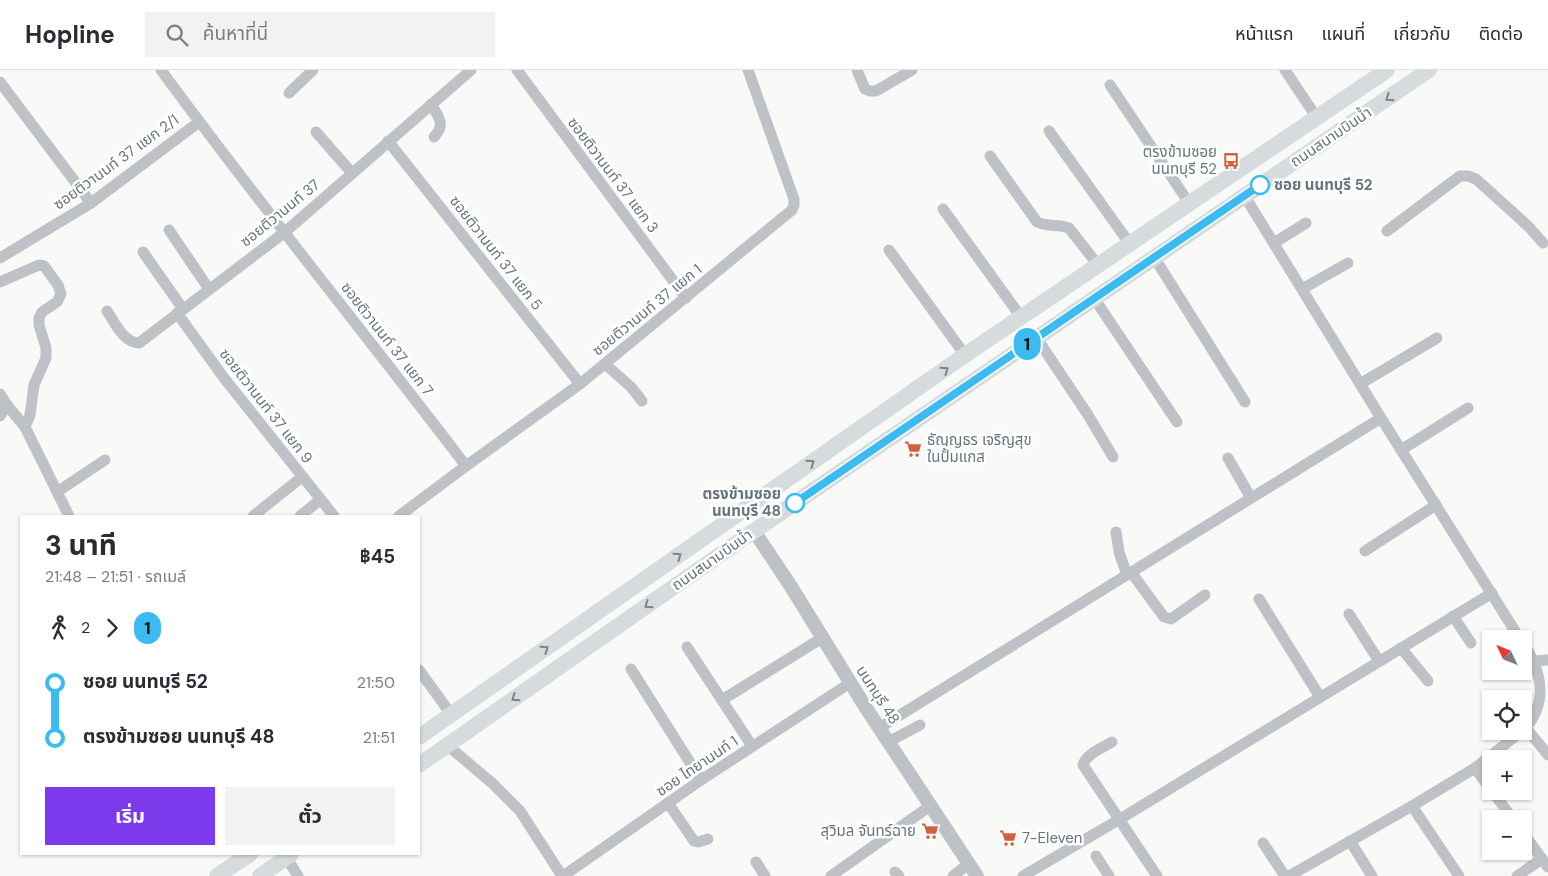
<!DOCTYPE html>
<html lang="th">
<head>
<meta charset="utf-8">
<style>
	:root { --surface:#fff; --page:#f2f2f3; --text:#2b2b33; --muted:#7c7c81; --line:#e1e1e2; --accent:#7c3aed }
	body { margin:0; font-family:"DM Sans","Noto Sans Thai",sans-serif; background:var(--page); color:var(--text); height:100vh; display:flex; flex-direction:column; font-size:19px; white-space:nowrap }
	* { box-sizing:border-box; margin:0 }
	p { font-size:16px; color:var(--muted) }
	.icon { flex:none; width:28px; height:28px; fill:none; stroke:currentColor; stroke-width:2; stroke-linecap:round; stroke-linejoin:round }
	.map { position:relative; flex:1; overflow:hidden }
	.side { position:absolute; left:20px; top:445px; width:400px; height:340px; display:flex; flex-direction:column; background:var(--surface); border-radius:0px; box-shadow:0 1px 4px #0004 }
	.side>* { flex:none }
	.badge { padding:0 10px; border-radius:16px; font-size:18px; line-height:32px }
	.needle { width:32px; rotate:313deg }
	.tools { position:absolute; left:1482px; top:560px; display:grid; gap:10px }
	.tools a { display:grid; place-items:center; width:50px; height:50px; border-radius:0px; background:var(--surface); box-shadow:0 1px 4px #0004; font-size:25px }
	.map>.badge { position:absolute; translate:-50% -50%; box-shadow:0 0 0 2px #fff }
	.legs { display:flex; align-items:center; gap:8px; height:55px; padding:0 25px; font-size:16px }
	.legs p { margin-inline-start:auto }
	.summary { display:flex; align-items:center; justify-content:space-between; height:85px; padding:0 25px }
	h1 { font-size:28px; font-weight:700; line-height:38px }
	.cta { display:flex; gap:10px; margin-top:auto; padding:10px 25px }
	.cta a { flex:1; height:58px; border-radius:0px; background:var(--accent); color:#fff; font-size:20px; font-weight:700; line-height:58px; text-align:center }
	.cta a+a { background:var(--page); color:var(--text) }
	ul { padding:0 25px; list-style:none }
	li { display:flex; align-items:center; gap:18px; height:55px; font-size:19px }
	li i { display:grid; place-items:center; width:8px; height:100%; margin:0 6px; background:currentColor }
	li i::after { content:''; width:12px; height:12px; margin:-6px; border:4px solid; border-radius:50%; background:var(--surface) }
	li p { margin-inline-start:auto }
	li:first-child i { background:linear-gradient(#0000 50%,currentColor 0) }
	li:last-child i { background:linear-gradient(currentColor 50%,#0000 0) }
	header { display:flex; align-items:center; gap:30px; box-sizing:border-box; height:70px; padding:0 25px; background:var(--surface); border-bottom:1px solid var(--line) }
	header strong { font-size:24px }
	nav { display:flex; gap:28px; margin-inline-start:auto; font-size:18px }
	.search { width:350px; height:45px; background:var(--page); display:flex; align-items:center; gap:12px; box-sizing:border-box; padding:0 18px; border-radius:0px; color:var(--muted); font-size:19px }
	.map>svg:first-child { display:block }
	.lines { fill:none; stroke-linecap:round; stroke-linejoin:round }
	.minor { stroke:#bec2c6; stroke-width:11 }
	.tertiary { stroke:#bec2c6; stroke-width:14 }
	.secondary { stroke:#d6dbde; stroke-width:16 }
	.oneway { stroke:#77838d }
	.line-1-casing { stroke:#fff; stroke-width:11 }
	.line-1 { stroke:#3cbbf2; stroke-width:8 }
	.stop-1-dot { fill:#fff; stroke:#3cbbf2; stroke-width:2.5 }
	.labels { text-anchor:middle; stroke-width:5; stroke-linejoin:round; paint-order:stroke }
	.street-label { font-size:15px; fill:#66747f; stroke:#fff }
	.poi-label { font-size:15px; fill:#66747f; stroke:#fff; text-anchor:end }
	.stop-label { font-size:15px; font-weight:bold; fill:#66747f; stroke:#fff; text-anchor:start }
</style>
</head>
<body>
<header>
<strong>Hopline</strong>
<div class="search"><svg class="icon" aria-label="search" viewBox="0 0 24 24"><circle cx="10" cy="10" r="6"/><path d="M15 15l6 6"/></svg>ค้นหาที่นี่</div>
<nav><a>หน้าแรก</a><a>แผนที่</a><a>เกี่ยวกับ</a><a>ติดต่อ</a></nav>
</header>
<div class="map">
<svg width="1548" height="806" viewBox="0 0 1548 806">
	<rect width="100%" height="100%" fill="#f9f9f7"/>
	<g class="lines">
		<g class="minor">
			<path d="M 161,0 C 259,134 365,263 466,396"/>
			<path d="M 517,0 L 686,228"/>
			<path d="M 857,0 L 865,19 L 870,21 L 876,21 L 912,0"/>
			<path d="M 1285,0 L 1317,48"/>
			<path d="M 0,12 L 91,133"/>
			<path d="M 1110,15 L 1189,133"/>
			<path d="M 289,23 L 313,0"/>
			<path d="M 431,34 C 439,48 446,54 434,67"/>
			<path d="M 1049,61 L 1130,174"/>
			<path d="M 316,62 L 352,103"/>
			<path d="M 388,71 L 580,314"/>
			<path d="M 990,86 L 1037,152 C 1050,158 1056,153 1069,158 L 1098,195"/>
			<path d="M 1244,125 L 1381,348 L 1520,569"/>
			<path d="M 943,139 L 1021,247"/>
			<path d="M 169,160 L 209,219"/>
			<path d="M 1387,161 L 1460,106 L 1468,106 L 1476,109 L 1529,157 L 1543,173"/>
			<path d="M 1274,173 L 1306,153"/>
			<path d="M 889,180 L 965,285"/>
			<path d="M 143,182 L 183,239"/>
			<path d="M 1154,187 L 1245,332"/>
			<path d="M 0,188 L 91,133 L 199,52"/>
			<path d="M 0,212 L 39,195 L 44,196 L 58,215 L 61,224 L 57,232 L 42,242 L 39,248 L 39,255 L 46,278 L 46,288 L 34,315 L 30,345 L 25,357"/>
			<path d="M 1302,219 L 1348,193"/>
			<path d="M 1094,228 L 1177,352"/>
			<path d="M 107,241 C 115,253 123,272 139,273 L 285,162 L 471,0"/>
			<path d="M 177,243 L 224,308 L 334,446"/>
			<path d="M 1036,267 L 1088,345 L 1113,387"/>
			<path d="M 605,294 L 631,317 L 642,331"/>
			<path d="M 1360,314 L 1437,268"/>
			<path d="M 0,324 L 7,335 L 0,346"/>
			<path d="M 7,335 L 25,357 L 69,446"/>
			<path d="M 1401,380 L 1468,338"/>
			<path d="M 1228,388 L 1251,428"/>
			<path d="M 57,422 L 105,390"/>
			<path d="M 253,446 L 302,407"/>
			<path d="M 300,446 L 320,430"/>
			<path d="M 399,446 L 466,396 L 580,314 L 792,140 L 794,135 L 794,129 L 748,0"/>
			<path d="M 1116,462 L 1119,482 L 1127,505"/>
			<path d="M 1365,481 L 1436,435"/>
			<path d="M 1131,502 L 1164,547 L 1171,549 L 1205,525"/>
			<path d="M 1259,529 L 1320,627"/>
			<path d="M 1349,544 L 1379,591"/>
			<path d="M 1453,546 L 1471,573"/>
			<path d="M 1524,574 C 1543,604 1548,633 1524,660"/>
			<path d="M 687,577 L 752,676"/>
			<path d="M 1401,578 L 1428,611"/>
			<path d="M 1534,591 L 1548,590"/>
			<path d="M 631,599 L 701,710"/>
			<path d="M 419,600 L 451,644"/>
			<path d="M 722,630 L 822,568"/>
			<path d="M 879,658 L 1381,348"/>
			<path d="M 1526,658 L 1548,685"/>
			<path d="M 888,672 L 920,655"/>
			<path d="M 1112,672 C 1102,678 1086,684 1083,695 L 1157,806"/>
			<path d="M 447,675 L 492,713 L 520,741 L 562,806"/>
			<path d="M 1475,698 L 1491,720"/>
			<path d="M 1492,721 L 1513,749"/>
			<path d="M 668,733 L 694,771 L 698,772 L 708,769"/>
			<path d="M 1412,736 L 1459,806"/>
			<path d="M 1524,764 L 1548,797"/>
			<path d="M 1350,771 L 1372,806"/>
			<path d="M 1263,773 L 1285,806"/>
			<path d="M 1096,786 L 1109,806"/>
			<path d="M 286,787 L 298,806"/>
			<path d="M 756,792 L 765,806"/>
			<path d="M 895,802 L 899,806"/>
			<path d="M 563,806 L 701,710 L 850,613"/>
			<path d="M 831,806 L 930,736"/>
			<path d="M 953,806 L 968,794"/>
			<path d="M 1023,806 L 1120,749 L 1492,523"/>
			<path d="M 1289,806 L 1412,736 L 1475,698 L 1522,661"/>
			<path d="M 1517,806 L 1542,789"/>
		</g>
		<path class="tertiary" d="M 754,461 L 790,515 L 866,638 L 977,806"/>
		<g class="secondary">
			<path d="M 419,667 L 965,285 L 1387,0"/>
			<path d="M 419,695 L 754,461 L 1429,0"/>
			<path d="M 217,806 L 250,784"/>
			<path d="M 260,806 L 291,784"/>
		</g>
	</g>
	<defs><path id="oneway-chevron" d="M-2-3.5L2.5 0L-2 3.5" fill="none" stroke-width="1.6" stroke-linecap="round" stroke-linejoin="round" transform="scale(1.25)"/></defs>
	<g class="oneway">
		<use href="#oneway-chevron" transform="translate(1389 28) rotate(145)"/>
		<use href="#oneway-chevron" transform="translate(945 300) rotate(-35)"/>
		<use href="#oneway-chevron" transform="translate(811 393) rotate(-35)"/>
		<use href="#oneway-chevron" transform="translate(678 486) rotate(-35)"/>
		<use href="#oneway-chevron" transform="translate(648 535) rotate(145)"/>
		<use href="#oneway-chevron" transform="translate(545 579) rotate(-35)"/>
		<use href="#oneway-chevron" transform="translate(515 628) rotate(145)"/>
	</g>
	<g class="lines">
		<g class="line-1-casing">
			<path id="line-1" d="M 795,433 L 1260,115"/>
		</g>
		<use href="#line-1" class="line-1"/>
	</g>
	<defs>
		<g id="bus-bare" transform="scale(1.35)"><path d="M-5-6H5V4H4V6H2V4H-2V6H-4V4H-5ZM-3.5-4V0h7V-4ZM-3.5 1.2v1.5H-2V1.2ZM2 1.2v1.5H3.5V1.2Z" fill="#d1613f" stroke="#fff" stroke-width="2.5" paint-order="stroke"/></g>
		<g id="supermarket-bare" transform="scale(1.35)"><path d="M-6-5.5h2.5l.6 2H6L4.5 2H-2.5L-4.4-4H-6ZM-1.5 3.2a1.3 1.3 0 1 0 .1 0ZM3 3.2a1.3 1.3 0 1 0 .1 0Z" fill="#d1613f" stroke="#fff" stroke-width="2.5" paint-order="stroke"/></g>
	</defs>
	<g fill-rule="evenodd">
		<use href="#bus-bare" x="1231" y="91"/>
		<use href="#supermarket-bare" x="913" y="379"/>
		<use href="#supermarket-bare" x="930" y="761"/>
		<use href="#supermarket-bare" x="1008" y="768"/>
	</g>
	<g class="stop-1-dot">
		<circle cx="1260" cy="115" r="9"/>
		<circle cx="795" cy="433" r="9"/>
	</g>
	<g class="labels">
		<g class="street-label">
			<text transform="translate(1331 67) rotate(-34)" y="5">ถนนสนามบินน้ำ</text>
			<text transform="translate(116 92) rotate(-36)" y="5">ซอยติวานนท์ 37 แยก 2/1</text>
			<text transform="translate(613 105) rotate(53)" y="5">ซอยติวานนท์ 37 แยก 3</text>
			<text transform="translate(280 143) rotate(-39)" y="5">ซอยติวานนท์ 37</text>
			<text transform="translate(496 183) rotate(52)" y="5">ซอยติวานนท์ 37 แยก 5</text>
			<text transform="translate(647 240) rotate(-39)" y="5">ซอยติวานนท์ 37 แยก 1</text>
			<text transform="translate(387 269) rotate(52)" y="5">ซอยติวานนท์ 37 แยก 7</text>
			<text transform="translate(266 336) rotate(52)" y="5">ซอยติวานนท์ 37 แยก 9</text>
			<text transform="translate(712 490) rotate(-35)" y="5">ถนนสนามบินน้ำ</text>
			<text transform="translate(878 625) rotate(57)" y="5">นนทบุรี 48</text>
			<text transform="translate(697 696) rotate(-34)" y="5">ซอย ไทยานนท์ 1</text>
		</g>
		<g class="poi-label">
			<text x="1217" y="87">ตรงข้ามซอย<tspan x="1217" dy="17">นนทบุรี 52</tspan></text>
			<text x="927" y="375" text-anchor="start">ธัญญธร เจริญสุข<tspan x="927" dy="17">ในปั้มแกส</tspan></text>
			<text x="916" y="766">สุวิมล จันทร์ฉาย</text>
			<text x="1022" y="773" text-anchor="start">7-Eleven</text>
		</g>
		<g class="stop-label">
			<text x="1274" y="120">ซอย นนทบุรี 52</text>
			<text x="781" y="429" text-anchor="end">ตรงข้ามซอย<tspan x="781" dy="17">นนทบุรี 48</tspan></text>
		</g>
	</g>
</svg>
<div class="tools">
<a><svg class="needle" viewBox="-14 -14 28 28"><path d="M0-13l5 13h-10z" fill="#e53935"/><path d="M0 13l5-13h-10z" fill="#7c7c81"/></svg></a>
<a><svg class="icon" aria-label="locate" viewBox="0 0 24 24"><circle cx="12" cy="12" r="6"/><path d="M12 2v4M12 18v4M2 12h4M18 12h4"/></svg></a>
<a>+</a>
<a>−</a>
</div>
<b class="badge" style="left:1027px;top:274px;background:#3cbbf2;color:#111">1</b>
<section class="side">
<div class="summary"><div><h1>3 นาที</h1><p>21:48 – 21:51 · รถเมล์</p></div><b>฿45</b></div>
<div class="legs"><svg class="icon" aria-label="walk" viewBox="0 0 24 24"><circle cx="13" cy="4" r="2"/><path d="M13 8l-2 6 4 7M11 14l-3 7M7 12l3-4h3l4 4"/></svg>2<svg class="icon" aria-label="forward" viewBox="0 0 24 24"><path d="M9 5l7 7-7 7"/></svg><b class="badge" style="background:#3cbbf2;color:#111">1</b></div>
<ul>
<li><i style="color:#3cbbf2"></i><b>ซอย นนทบุรี 52</b><p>21:50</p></li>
<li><i style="color:#3cbbf2"></i><b>ตรงข้ามซอย นนทบุรี 48</b><p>21:51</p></li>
</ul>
<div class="cta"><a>เริ่ม</a><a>ตั๋ว</a></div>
</section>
</div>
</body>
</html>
